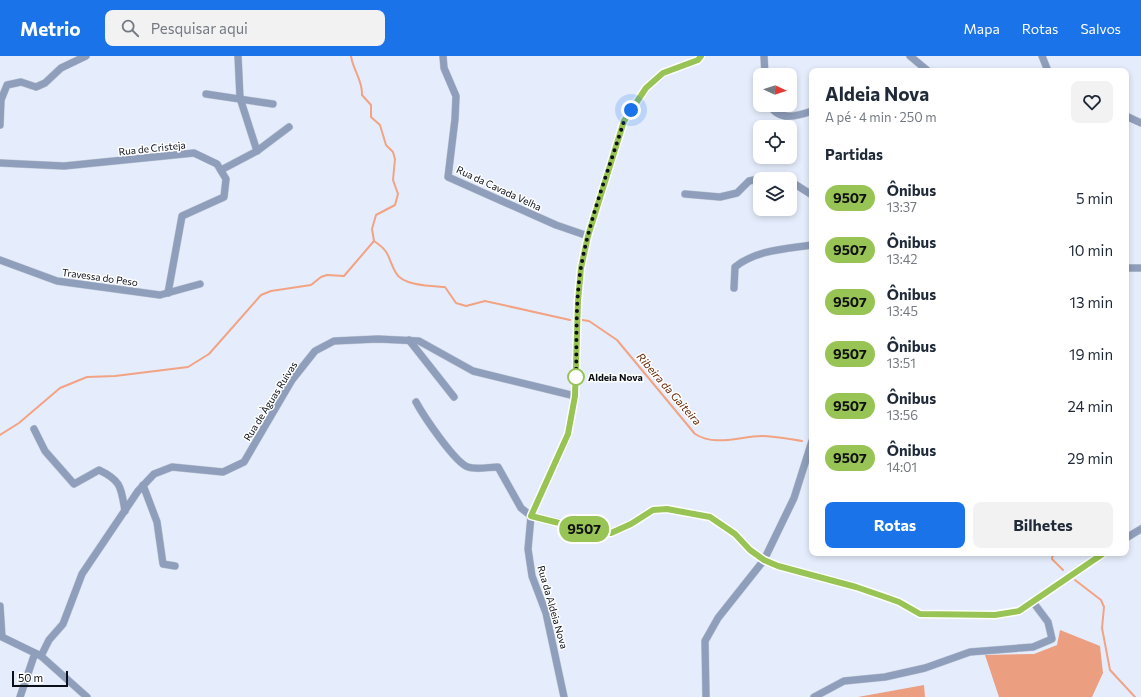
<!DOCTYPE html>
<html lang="pt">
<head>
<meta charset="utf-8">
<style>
	:root { --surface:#fff; --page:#f2f2f3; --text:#1f2937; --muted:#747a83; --accent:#1a73e8 }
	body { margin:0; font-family:Commissioner,sans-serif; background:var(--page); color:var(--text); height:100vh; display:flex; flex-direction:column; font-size:15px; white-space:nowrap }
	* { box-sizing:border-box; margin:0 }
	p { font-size:13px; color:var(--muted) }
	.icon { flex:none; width:22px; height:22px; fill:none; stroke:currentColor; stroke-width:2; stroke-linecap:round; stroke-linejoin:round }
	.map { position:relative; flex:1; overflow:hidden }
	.details { position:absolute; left:809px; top:12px; width:320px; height:488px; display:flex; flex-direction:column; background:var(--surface); border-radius:8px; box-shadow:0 2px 6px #0003 }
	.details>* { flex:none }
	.badge { padding:0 8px; border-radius:13px; font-size:14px; line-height:26px }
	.needle { width:26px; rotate:94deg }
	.tools { position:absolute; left:753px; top:12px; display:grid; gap:8px }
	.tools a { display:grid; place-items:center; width:44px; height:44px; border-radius:8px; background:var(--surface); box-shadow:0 2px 6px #0003; font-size:20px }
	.scale { position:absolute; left:12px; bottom:10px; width:56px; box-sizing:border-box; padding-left:4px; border:2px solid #0b1018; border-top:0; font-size:11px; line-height:14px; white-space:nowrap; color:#0b1018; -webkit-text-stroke:3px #fff; paint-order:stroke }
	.you { position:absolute; width:20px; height:20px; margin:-10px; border:3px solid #fff; border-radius:50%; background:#1a73e8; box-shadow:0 0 0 6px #1a73e833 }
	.map>.badge { position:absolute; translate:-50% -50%; box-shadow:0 0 0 2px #fff }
	h2 { padding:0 16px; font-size:15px; line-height:36px }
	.round { display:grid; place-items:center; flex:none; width:42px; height:42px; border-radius:8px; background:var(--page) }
	.summary { display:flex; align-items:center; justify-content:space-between; height:68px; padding:0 16px }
	h1 { font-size:19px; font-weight:700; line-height:30px }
	.primary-button { display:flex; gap:8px; margin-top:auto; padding:8px 16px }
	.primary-button a { flex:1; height:46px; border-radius:8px; background:var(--accent); color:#fff; font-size:16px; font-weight:700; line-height:46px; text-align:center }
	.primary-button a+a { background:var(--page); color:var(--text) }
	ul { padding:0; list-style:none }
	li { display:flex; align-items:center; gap:12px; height:52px; padding:0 16px }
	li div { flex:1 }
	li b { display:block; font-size:15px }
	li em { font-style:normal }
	li .badge { min-width:44px; font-weight:700; text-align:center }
	header { display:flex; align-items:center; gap:24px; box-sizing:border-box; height:56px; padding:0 20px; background:var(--accent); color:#fff }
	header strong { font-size:19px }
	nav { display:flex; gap:22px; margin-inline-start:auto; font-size:14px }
	.search { width:280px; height:36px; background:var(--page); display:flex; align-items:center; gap:10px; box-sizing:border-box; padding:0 14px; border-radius:8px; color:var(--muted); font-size:15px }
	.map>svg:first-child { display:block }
	.forest { fill:#ec9e80 }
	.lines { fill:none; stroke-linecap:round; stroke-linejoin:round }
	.stream { stroke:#f1a384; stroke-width:2 }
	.street-casing { stroke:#c2cad8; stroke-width:8 }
	.street { stroke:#8f9ebb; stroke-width:7 }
	.line-casing { stroke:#fff; stroke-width:9 }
	.line { stroke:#98c455; stroke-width:6 }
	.walk { stroke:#0b1018; stroke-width:4; stroke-dasharray:0 7.2 }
	.stop-dot { fill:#fff; stroke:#98c455; stroke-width:2 }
	.labels { text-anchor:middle; stroke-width:3; stroke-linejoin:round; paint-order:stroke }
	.street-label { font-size:10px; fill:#0b1018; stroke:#fff }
	.stop-label { font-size:10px; font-weight:bold; fill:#0b1018; stroke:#fff; text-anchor:start }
	.water-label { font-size:11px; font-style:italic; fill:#6b2706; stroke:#fff }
</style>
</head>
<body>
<header>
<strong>Metrio</strong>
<div class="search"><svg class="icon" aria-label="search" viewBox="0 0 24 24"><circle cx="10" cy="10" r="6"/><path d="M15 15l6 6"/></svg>Pesquisar aqui</div>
<nav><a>Mapa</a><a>Rotas</a><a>Salvos</a></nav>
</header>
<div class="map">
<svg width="1141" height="641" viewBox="0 0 1141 641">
	<rect width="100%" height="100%" fill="#e5edfc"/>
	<g class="forest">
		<path d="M 1060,574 L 1100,590 L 1103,617 L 1092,641 L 999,641 L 985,599 L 1034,598 L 1057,589 Z"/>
		<path d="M 924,629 L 925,641 L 858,641 Z"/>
	</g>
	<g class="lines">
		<g class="stream">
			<path d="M 351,0 C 353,14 363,25 362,39 L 371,49 L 371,61 L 380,69 L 386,89 L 393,96 L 395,103 L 393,124 L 398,138 L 395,149 L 376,159 L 372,173 L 374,185"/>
			<path d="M 374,185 C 392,197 387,202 396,217 C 403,230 432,230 445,231 L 456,247 L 466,250 L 485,245 L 570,264"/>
			<path d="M 582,264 L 589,265 L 617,284 L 695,378 C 716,391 740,380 762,380 C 775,380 789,383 802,385"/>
			<path d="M 0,379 L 19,367 L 60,332 L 87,321 L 115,320 L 188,311 L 209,298 L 261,239 L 271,235 L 311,229 L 321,221 L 327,219 L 344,220 L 374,185"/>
			<path d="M 1053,497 L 1052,503 L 1063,514"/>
			<path d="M 1075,524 L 1101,544 L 1104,551 L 1102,572 L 1110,614 L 1135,641"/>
		</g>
		<g class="street-casing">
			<g id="street">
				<path d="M 238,0 L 240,42 L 257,95"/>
				<path d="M 443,0 L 444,12 L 456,40 L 455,63 L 448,121 L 556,169 L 588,180"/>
				<path d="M 764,0 L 765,19"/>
				<path d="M 910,0 L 928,15"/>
				<path d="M 1042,0 L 1048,15"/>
				<path d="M 206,38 L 273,48"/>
				<path d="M 770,49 C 779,66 798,60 812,55"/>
				<path d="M 1126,60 L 1141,67"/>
				<path d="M 0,69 L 1,44 L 7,29 L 21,26 L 36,31 L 45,27 L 61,12 L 86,0"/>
				<path d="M 0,107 L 64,110 L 194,97 L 217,108 L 226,123 L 224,141 L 182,160 L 168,237"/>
				<path d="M 221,114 L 257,95 L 289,71"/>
				<path d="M 790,125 L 812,139"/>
				<path d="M 685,138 L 720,141 L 737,137 L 749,125 L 772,120 L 785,123"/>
				<path d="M 0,204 L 57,225 L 160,239 L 200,228"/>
				<path d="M 1126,212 L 1141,212"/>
				<path d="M 734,232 L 735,211 C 756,194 785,193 812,189"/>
				<path d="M 409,284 L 454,341"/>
				<path d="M 416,346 C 423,359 455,407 468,411 C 476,414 489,411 498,411 L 521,452 L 531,460 L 595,475 L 611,477 L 631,468 L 653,454 L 667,453 L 710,461 L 735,478 L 750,494 L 764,504 L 778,510 L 856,531 L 899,546 L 920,558 L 995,559 L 1019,555 L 1104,497"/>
				<path d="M 34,373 L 45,395 L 74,428 L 99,414 C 122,425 121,432 125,455"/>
				<path d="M 143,429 L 157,466 L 163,508 L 175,510"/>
				<path d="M 1126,482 L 1141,473"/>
				<path d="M 0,550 L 2,581 L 41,600 L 87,641"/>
				<path d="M 41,600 L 49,584 L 63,568 L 82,518 L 138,435 L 154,418 L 172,411 L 223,416 L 244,406 L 292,324 L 315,295 L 334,285 L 378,283 L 419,285 L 473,315 L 575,340"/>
				<path d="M 20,641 L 35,597"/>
				<path d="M 564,641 L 546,557 L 532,520 L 528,493 L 531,460 L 568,379 L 575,340 L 578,245 L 581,212 L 588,180 L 624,65 L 646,32 L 663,17 L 698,4 L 701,0"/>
				<path d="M 706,641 L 705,585 L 718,562 L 764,504 L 794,442 L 812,385"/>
				<path d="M 814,641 L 844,625 L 885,621 L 925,612 L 970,596 L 1033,591 L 1052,583 L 1048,566 L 1033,546"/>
			</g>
		</g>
		<use href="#street" class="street"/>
	</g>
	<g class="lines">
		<g class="line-casing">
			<path id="line" d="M 701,0 L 698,4 L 663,17 L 646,32 L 624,65 L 588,180 L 581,212 L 578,245 L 575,340 L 568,378 L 531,460 L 595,476 L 611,477 L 631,468 L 653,454 L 667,453 L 710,461 L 735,478 L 750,494 L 764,504 L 778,510 L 856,531 L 885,541 L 899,546 L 920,558 L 995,559 L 1019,555 L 1104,497"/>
		</g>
		<use href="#line" class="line"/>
		<path class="walk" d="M 576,321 L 576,324 C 577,287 575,248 581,211 C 590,161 609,113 624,65 L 631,54"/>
	</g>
	<circle class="stop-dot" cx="576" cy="321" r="8"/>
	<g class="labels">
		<g class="street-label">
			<text transform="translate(152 92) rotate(-6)" y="4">Rua de Cristeja</text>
			<text transform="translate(499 132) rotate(25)" y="4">Rua da Cavada Velha</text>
			<text transform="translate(100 221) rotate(8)" y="4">Travessa do Peso</text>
			<text transform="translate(270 345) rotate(-58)" y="4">Rua de Àguas Ruivas</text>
			<text transform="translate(553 551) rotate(74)" y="4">Rua da Aldeia Nova</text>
		</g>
		<g class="stop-label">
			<text x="588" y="325">Aldeia Nova</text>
		</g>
		<g class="water-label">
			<text transform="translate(669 333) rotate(49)" y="4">Ribeira da Gaiteira</text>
		</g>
	</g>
</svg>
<div class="tools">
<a><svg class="needle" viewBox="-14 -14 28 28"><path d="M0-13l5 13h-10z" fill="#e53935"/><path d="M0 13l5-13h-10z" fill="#747a83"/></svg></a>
<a><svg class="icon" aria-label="locate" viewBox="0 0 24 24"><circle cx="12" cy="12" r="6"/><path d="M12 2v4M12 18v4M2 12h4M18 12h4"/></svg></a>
<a><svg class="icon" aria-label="layers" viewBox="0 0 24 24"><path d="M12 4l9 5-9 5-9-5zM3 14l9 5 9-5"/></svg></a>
</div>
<div class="scale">50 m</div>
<div class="you" style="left:631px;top:54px"></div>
<b class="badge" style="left:584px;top:473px;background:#98c455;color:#111">9507</b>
<section class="details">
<div class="summary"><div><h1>Aldeia Nova</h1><p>A pé · 4 min · 250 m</p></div><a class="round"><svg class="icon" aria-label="heart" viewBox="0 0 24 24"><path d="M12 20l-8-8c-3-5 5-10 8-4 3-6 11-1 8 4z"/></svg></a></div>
<h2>Partidas</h2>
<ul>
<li><span class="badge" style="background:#98c455;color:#111">9507</span><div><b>Ônibus</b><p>13:37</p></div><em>5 min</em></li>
<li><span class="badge" style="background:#98c455;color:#111">9507</span><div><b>Ônibus</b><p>13:42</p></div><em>10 min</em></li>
<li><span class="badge" style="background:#98c455;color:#111">9507</span><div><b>Ônibus</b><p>13:45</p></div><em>13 min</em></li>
<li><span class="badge" style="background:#98c455;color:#111">9507</span><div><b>Ônibus</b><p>13:51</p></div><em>19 min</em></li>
<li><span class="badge" style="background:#98c455;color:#111">9507</span><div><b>Ônibus</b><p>13:56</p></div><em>24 min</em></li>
<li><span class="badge" style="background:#98c455;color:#111">9507</span><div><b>Ônibus</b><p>14:01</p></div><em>29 min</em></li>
</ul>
<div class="primary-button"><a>Rotas</a><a>Bilhetes</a></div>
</section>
</div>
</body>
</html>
